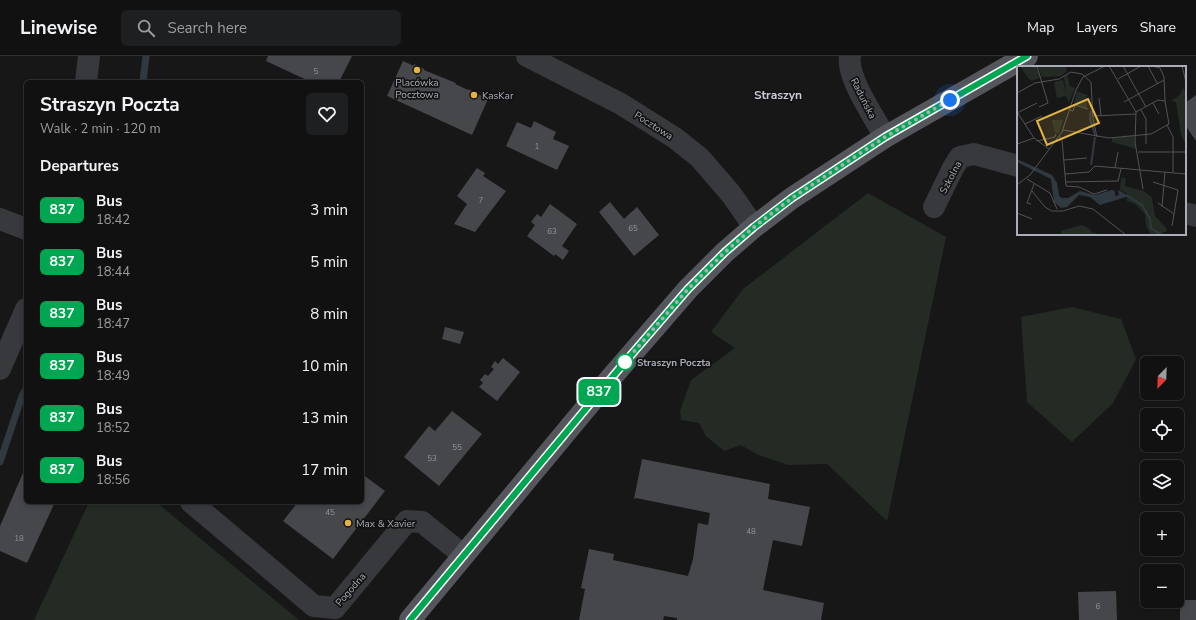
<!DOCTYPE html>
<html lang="en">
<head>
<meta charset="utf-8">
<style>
	:root { --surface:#111112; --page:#1e1f20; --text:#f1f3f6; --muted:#9c9d9f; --line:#303132 }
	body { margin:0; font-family:"Nunito Sans",sans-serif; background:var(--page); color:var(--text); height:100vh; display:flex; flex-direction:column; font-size:15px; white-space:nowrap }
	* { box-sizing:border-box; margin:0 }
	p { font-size:13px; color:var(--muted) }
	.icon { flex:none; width:22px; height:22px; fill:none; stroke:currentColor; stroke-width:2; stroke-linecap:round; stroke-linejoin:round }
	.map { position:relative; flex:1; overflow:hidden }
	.details { position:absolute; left:24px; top:24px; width:340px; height:424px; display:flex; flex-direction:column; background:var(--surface); border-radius:6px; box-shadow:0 2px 6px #0003,0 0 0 1px var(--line) }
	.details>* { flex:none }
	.badge { padding:0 8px; border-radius:6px; font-size:14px; line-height:26px }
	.needle { width:26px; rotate:203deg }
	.fabs { position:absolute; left:1140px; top:300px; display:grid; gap:8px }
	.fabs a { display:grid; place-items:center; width:44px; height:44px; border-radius:6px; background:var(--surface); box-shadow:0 2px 6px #0003,0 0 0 1px var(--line); font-size:20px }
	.you { position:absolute; width:20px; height:20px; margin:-10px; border:3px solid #fff; border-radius:50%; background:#1a73e8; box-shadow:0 0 0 6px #1a73e833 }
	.map>.badge { position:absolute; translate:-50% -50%; box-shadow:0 0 0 2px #fff }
	h2 { padding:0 16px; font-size:15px; line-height:36px }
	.round { display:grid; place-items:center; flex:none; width:42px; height:42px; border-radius:6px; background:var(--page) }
	.summary { display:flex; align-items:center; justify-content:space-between; height:68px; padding:0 16px }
	h1 { font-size:19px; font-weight:700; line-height:30px }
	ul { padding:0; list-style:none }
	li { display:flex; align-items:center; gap:12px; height:52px; padding:0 16px }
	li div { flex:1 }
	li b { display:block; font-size:15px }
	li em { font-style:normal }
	li .badge { min-width:44px; font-weight:700; text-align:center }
	header { display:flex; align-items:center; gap:24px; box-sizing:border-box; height:56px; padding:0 20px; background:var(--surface); border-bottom:1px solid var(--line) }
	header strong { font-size:19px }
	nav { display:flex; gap:22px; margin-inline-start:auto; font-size:14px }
	.search { width:280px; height:36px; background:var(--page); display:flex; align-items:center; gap:10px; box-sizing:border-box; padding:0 14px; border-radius:6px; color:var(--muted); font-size:15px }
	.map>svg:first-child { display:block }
	.green { fill:#232b24 }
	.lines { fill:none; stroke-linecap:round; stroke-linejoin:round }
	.stream { stroke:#313940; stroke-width:7 }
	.building { fill:#46474b }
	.minor { stroke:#38393d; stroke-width:22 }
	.major { stroke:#54565c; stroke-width:22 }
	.line-casing { stroke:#fff; stroke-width:9 }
	.line { stroke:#00a651; stroke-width:6 }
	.walk { stroke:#aaadb7; stroke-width:4; stroke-dasharray:0 7.2 }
	.poi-dot { fill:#e3b444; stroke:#121213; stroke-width:1.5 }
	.stop-dot { fill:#fff; stroke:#00a651; stroke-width:2 }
	.labels { text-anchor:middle; stroke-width:3.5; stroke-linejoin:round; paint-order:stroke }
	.number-label { font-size:8px; fill:#91949c }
	.poi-label { font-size:10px; fill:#aaadb7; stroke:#121213; text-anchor:start }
	.street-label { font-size:10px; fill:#aaadb7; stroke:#121213 }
	.stop-label { font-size:10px; font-weight:bold; fill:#aaadb7; stroke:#121213; text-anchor:start }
	.quarter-label { font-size:12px; font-weight:bold; fill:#caccd4; stroke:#121213 }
	.inset-river { fill:none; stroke:#313940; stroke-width:2 }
	.inset-road { fill:none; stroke:#525358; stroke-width:1 }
	.view { fill:#e3b444; fill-opacity:0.15; stroke:#e3b444; stroke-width:2 }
	.inset-edge { fill:none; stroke:#aaadb7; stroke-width:2 }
</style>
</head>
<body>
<header>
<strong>Linewise</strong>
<div class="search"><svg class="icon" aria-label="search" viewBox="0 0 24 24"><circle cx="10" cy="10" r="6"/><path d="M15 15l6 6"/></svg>Search here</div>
<nav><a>Map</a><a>Layers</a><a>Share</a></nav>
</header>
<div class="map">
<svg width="1196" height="564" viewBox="0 0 1196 564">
	<rect width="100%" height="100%" fill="#171718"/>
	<g class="green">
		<path d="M 868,137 L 946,181 L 887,465 L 827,408 L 788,409 L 758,399 L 741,389 L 724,395 L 706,380 L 699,367 L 681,364 L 680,355 L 691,324 L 735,292 L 711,276 L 743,233 Z"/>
		<path d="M 1072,251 L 1121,263 L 1136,303 L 1113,347 L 1072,386 L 1027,346 L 1021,261 Z"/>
		<path d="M 89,446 L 156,446 L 299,564 L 34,564 Z"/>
	</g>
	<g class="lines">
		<g class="stream">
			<path d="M 143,26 L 146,0"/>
			<path d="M 0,406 L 22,340 L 26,333"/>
		</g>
	</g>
	<g class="building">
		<path d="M 268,0 L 352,0 L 339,26 L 311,26 L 266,5 Z"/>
		<path d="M 403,5 L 414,10 L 414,8 L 424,13 L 424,14 L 456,27 L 455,28 L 468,34 L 468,33 L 488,43 L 472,79 L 387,40 Z"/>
		<path d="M 1196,39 L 1196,85 L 1185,69 L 1185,47 Z"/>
		<path d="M 534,65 L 556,76 L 553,83 L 569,90 L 557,114 L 506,90 L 517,66 L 531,72 Z"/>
		<path d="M 477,112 L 485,117 L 483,120 L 506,135 L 475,176 L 454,168 L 467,148 L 457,140 Z"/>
		<path d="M 610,146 L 624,163 L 637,151 L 659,179 L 634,200 L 599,156 Z"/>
		<path d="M 550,148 L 577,168 L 562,190 L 569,195 L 563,204 L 555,198 L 554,200 L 527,180 L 535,169 L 531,166 L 537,158 L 541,161 Z"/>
		<path d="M 445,271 L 464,276 L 460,288 L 442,283 Z"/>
		<path d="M 503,302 L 520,316 L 497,345 L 479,331 L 483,327 L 480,324 L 485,318 L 488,320 L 494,313 L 491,311 L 495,305 L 498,308 Z"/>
		<path d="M 452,355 L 482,378 L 439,430 L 404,401 L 429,370 L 435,375 Z"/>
		<path d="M 642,403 L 770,428 L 768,443 L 810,451 L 802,490 L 773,484 L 763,534 L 824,547 L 821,564 L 677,564 L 677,562 L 664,560 L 663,564 L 579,564 L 585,533 L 581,532 L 589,493 L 614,498 L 613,504 L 688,520 L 693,503 L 698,467 L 708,469 L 710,457 L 636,442 L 634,443 Z"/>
		<path d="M 26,410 L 26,446 L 55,446 L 27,507 L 0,495 L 0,470 Z"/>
		<path d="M 362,418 L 385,435 L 333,503 L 283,465 L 298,446 L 362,446 Z"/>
		<path d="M 1116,535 L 1117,564 L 1079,564 L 1078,536 Z"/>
		<rect x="1180" y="544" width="16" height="20"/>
	</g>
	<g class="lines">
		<g class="minor">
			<path d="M 527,0 L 621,48 L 675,82 L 700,102 L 731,138 L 754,171"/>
			<path d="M 850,0 C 846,21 875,62 885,81"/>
			<path d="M 86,26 L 89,0"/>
			<path d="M 934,151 L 953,112 L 960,101 L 974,98 L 1018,110"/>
			<path d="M 1185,157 L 1196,160"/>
			<path d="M 0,163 L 26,173"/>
			<path d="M 0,313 L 26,253"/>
			<path d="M 191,446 L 314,550 L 335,552 L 407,465 L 422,466 L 463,499"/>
		</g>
		<path class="major" d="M 410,564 L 610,323 L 688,233 L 725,196 L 754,171 L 792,142 L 885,81 L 1027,0"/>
	</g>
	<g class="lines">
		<g class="line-casing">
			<path id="line" d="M 410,564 L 619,313 L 688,233 L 725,196 L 754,171 L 792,142 L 885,81 L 1027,0"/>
		</g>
		<use href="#line" class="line"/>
		<path class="walk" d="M 625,306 L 688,233 L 725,196 L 754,171 L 792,142 L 885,81 L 950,44"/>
	</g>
	<g class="poi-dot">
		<circle cx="417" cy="14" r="4"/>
		<circle cx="474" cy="39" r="4"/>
		<circle cx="348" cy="467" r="4"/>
	</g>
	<circle class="stop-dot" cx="625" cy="306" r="8"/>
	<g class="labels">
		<g class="number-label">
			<text x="316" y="18">5</text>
			<text x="537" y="93">1</text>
			<text x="481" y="147">7</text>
			<text x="633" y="175">65</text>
			<text x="552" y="178">63</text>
			<text x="457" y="394">55</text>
			<text x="432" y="405">53</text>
			<text x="330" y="459">45</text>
			<text x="751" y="478">48</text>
			<text x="19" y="485">18</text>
			<text x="1098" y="553">6</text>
		</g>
		<g class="poi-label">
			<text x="417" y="30" text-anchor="middle">Placówka<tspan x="417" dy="12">Pocztowa</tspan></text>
			<text x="482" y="43">KasKar</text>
			<text x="356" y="471">Max &amp; Xavier</text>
		</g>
		<g class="street-label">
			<text transform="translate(864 42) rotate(63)" y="4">Raduńska</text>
			<text transform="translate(654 69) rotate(32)" y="4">Pocztowa</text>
			<text transform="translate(950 121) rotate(-62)" y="4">Szkolna</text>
			<text transform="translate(350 533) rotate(-49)" y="4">Pogodna</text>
		</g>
		<g class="stop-label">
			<text x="637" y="310">Straszyn Poczta</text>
		</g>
		<g class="quarter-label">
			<text x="778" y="43">Straszyn</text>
		</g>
	</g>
	<g transform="translate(1017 10)">
		<rect width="169" height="169" fill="#171718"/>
		<path d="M 3,0 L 19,0 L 24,11 L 15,15 L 11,12 ZM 21,0 L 49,0 L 50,5 L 44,10 L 25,11 ZM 50,8 L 53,20 L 58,22 L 52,37 L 49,30 L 40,32 L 37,16 L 46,14 L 49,29 L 47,11 ZM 166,22 L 169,27 L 169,79 L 164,69 L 159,36 L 154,35 L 163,29 ZM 60,25 L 70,29 L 70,42 L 57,37 ZM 35,54 L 46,54 L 42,67 L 38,67 ZM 117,70 L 119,83 L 95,76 L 95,72 ZM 104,112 L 109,112 L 108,120 L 127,125 L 135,132 L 138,150 L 150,163 L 149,166 L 145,166 L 148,169 L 134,169 L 129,160 L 128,148 L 118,138 L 110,135 L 110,127 L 103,124 ZM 65,159 L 73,163 L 74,166 L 86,169 L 44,169 L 44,165 Z" fill="#232b24"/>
		<path d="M 0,93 L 35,109 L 40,117 L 42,130 L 45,132 L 51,132 L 63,125 L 78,129 L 95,124 L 98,125 L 98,130 L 102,129 L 101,124 L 112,130 L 83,139 L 73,131 L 62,129 L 50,141 L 44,142 L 37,136 L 34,113 L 0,96 Z" fill="#313940"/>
		<path class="inset-river" d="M 74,45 L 73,53 L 78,69M 74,99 L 78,71M 109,129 L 125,139 L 133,153 L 134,162 L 144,169"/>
		<path class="inset-road" d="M 20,0 L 31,37 L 22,41M 92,0 L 119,46 L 118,76 L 126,123M 106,0 L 129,41M 131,0 L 140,17M 135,0 L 143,2 L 147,11 L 148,35 L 152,58 L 150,59 L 156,71 L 156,106M 165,0 L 169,16M 101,13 L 124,0M 0,27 L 18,17 L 42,13 L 54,6 L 65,8 L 74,16 L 76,53 L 80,71M 82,32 L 84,50M 107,36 L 147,14M 136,37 L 142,48M 53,44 L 56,45 L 58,39 L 71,43M 124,44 L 129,53 L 129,78M 0,46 L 17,72 L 32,83M 119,46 L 141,34 L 148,35M 0,47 L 20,37M 76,50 L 119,48M 8,58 L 25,50M 46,64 L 92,72 L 134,68 L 150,59M 42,70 L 45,74 L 49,120 L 62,121 L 77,128 L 90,124M 20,75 L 38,71 L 39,68M 0,78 L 17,72M 121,86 L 168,86M 47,94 L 70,92M 98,102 L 101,86M 48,108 L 72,106 L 78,100 L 169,108M 10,113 L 33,127 L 40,143M 49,116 L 101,115 L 104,103M 136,116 L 161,124 L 155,160M 0,119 L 13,109 L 45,66 L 59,24 L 66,11 L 88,0M 15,125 L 28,141 L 35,145 L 46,145 L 62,140 L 76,143 L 109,169M 141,137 L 157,148M 14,138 L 10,137 L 17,118M 145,141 L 148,106M 0,147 L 15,153"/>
		<path class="view" d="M 71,33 L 82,57 L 30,79 L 20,55 Z"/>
		<rect width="169" height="169" class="inset-edge"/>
	</g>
</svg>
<div class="fabs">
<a><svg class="needle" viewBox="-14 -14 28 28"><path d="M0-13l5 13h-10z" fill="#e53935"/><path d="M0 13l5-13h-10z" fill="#9c9d9f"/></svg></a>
<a><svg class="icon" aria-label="locate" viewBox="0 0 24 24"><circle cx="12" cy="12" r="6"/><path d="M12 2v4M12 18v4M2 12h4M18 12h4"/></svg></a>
<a><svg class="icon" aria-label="layers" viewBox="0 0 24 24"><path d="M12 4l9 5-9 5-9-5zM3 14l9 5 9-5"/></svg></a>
<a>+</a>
<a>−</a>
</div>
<div class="you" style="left:950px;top:44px"></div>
<b class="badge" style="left:599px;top:336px;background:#00a651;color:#fff">837</b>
<section class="details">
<div class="summary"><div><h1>Straszyn Poczta</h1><p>Walk · 2 min · 120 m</p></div><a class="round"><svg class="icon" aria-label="heart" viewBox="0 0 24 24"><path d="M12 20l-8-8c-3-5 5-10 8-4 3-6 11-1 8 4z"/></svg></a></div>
<h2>Departures</h2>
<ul>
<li><span class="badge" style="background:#00a651;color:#fff">837</span><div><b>Bus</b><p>18:42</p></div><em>3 min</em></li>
<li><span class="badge" style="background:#00a651;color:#fff">837</span><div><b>Bus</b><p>18:44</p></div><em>5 min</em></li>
<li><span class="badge" style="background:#00a651;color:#fff">837</span><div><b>Bus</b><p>18:47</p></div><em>8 min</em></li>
<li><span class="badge" style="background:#00a651;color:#fff">837</span><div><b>Bus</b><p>18:49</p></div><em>10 min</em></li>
<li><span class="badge" style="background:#00a651;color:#fff">837</span><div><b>Bus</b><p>18:52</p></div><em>13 min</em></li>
<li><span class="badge" style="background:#00a651;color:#fff">837</span><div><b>Bus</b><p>18:56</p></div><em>17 min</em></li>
</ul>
</section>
</div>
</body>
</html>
